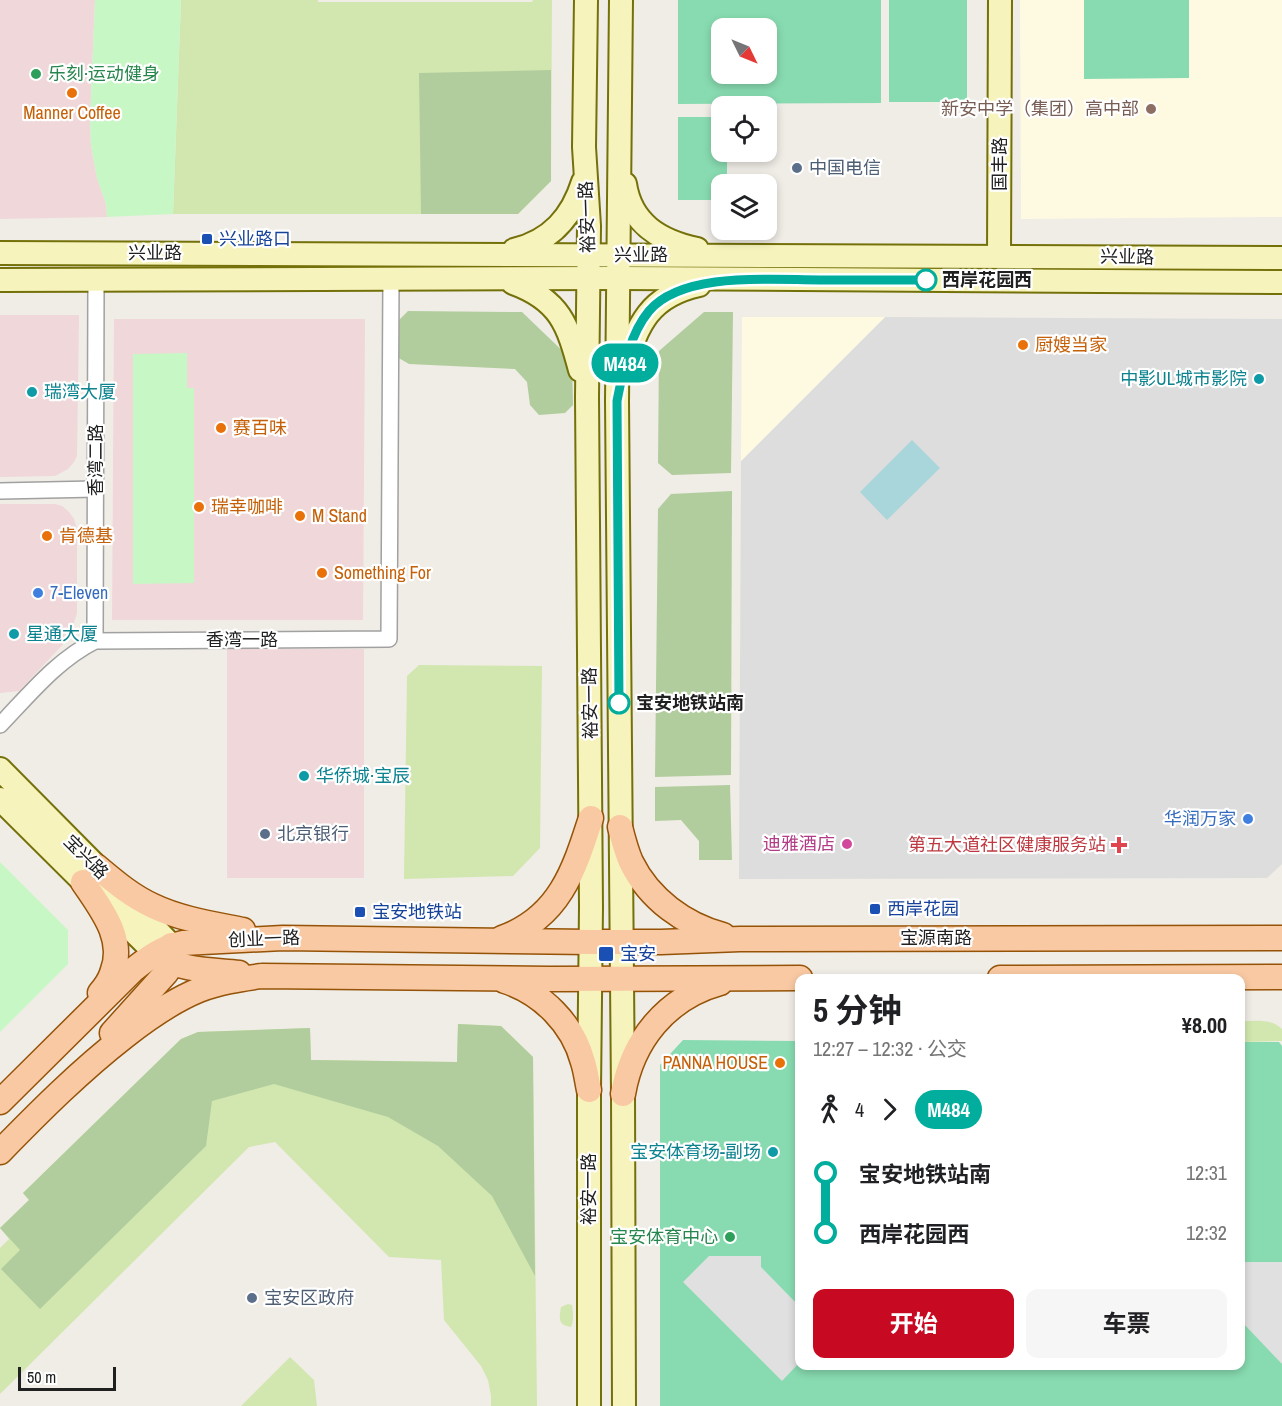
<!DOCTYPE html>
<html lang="zh">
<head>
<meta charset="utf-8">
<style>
	:root { --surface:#fff; --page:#f6f6f6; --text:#202124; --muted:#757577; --accent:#c70921 }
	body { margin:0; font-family:"Archivo Narrow","Noto Sans SC",sans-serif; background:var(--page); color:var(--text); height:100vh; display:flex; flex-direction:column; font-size:22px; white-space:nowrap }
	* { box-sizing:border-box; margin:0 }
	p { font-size:20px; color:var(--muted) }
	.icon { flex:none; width:33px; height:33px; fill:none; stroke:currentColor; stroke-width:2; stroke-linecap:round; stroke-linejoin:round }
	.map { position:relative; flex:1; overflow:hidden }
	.panel { position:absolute; left:795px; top:974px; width:450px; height:396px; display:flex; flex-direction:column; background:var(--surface); border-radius:12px; box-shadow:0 3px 9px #0003 }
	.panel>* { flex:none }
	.badge { padding:0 12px; border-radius:20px; font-size:21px; line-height:39px }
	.needle { width:39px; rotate:133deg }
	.fabs { position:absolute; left:711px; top:18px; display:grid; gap:12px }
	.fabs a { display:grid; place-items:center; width:66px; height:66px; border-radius:12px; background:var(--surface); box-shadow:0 3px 9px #0003; font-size:30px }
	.scale { position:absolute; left:18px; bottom:15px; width:98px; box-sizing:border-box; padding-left:6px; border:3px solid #202020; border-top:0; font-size:16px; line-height:21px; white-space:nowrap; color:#202020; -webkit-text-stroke:4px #fff; paint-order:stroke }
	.map>.badge { position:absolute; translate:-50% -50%; box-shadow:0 0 0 3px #fff }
	.legs { display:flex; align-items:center; gap:9px; height:66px; padding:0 18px; font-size:20px }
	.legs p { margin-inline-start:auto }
	.headline { display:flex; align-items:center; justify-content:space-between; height:102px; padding:0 18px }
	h1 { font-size:33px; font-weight:700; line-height:45px }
	.primary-button { display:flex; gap:12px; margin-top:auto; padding:12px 18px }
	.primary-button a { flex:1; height:69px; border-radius:12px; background:var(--accent); color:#fff; font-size:24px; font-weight:700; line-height:69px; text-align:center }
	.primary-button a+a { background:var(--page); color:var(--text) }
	ul { padding:0 18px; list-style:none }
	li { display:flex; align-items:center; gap:21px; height:60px; font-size:22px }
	li i { display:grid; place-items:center; width:9px; height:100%; margin:0 8px; background:currentColor }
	li i::after { content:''; width:15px; height:15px; margin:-8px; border:4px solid; border-radius:50%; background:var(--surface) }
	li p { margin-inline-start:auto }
	li:first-child i { background:linear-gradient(#0000 50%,currentColor 0) }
	li:last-child i { background:linear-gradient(currentColor 50%,#0000 0) }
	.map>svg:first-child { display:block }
	.residential { fill:#dedddd }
	.commercial { fill:#f0d7d9 }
	.education { fill:#fefae2 }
	.grass { fill:#d2e7af }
	.forest { fill:#b1cd9d }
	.park { fill:#c8f7c6 }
	.pitch { fill:#88dbb0; fill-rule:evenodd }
	.parking { fill:#e0e0e0 }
	.water { fill:#a9d6db }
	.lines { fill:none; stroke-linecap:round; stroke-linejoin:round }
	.street-casing { stroke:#a1a1a1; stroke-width:18 }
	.secondary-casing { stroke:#74710a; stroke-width:26 }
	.primary-casing { stroke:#955307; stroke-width:27 }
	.street { stroke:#fff; stroke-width:15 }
	.secondary { stroke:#f7f3bd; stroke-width:22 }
	.primary { stroke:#f8c9a3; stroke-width:24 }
	.line-1-casing { stroke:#fff; stroke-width:14 }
	.line-1 { stroke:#01ad9c; stroke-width:9 }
	.leisure-dot { fill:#2e9e5b; stroke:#fff; stroke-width:2 }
	.food-dot { fill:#e8710a; stroke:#fff; stroke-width:2 }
	.education-dot { fill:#8d6e63; stroke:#fff; stroke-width:2 }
	.service-dot { fill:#5c6f8a; stroke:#fff; stroke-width:2 }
	.transit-dot { fill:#1a4fb4; stroke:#fff; stroke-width:2 }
	.stop-1-dot { fill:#fff; stroke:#01ad9c; stroke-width:3 }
	.culture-dot { fill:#0f9aa8; stroke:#fff; stroke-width:2 }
	.shop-dot { fill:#3f7fe0; stroke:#fff; stroke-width:2 }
	.hotel-dot { fill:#d1479c; stroke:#fff; stroke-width:2 }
	.health-dot { fill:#e0444e; stroke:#fff; stroke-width:2 }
	.labels { text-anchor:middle; stroke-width:4.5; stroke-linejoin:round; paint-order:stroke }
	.leisure-label { font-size:18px; fill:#27864d; stroke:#fff; text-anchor:start }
	.education-label { font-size:18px; fill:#785e54; stroke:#fff; text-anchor:end }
	.food-label { font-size:18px; fill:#c56008; stroke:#fff; text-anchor:start }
	.street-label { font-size:18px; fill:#202020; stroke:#fff }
	.service-label { font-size:18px; fill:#4e5e75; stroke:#fff; text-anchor:start }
	.transit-label { font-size:18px; fill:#164399; stroke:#fff; text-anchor:start }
	.stop-label { font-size:18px; font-weight:bold; fill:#202020; stroke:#fff; text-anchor:start }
	.culture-label { font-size:18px; fill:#0d838f; stroke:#fff; text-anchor:start }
	.shop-label { font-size:18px; fill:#366cbe; stroke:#fff; text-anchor:start }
	.hotel-label { font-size:18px; fill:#b23c85; stroke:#fff; text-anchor:end }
	.health-label { font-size:18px; fill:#be3a42; stroke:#fff; text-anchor:end }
</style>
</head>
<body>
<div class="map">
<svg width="1282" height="1406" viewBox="0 0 1282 1406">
	<rect width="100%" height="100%" fill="#f0ece6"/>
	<path class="residential" d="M 885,317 L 1282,319 L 1282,864 L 1267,878 L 739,879 L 741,461 Z"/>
	<g class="commercial">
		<path d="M 0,0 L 95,0 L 90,121 L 91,146 L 97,178 L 106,204 L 107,217 L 0,219 Z"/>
		<path d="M 0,315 L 79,315 L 77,456 L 74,462 L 68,469 L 55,476 L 0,477 Z"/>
		<path d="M 114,319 L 365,319 L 363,620 L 112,620 Z"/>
		<path d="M 0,504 L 55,504 L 62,506 L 69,512 L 74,519 L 77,529 L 77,613 L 69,638 L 19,691 L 0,693 Z"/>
		<rect x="227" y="649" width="137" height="229"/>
	</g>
	<g class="education">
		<path d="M 1020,0 L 1282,0 L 1282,217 L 1021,219 Z"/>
		<path d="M 742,317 L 885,317 L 741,461 Z"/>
	</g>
	<g class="grass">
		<path d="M 181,0 L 318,0 L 318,2 L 532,2 L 533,0 L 552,0 L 551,181 L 518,214 L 173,214 Z"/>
		<path d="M 419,665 L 542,666 L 540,848 L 513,876 L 404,879 L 407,676 Z"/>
		<path d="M 1241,1021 C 1255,1021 1271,1018 1282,1029 L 1282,1041 L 1241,1042 Z"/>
		<path d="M 458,1024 L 501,1026 L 533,1057 L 537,1406 L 491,1406 L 491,1396 L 488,1380 L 481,1366 L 444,1320 L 441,1260 L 389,1257 L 275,1142 L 249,1147 L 0,1394 L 0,1248 L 9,1239 L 0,1228 L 29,1200 L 23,1193 L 181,1039 L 198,1032 L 310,1028 L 311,1060 L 457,1062 Z"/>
		<path d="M 568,1304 L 572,1305 C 573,1311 574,1322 571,1327 C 558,1325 559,1319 561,1307 Z"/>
		<path d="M 290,1357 L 314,1380 L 317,1406 L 241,1406 Z"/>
	</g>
	<g class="forest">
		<path d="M 551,70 L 551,181 L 518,214 L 421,214 L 419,73 Z"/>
		<path d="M 408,311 L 522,312 L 572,360 L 573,405 L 565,413 L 539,415 L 530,405 L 527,382 L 515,369 L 409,364 L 397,357 L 399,320 Z"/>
		<path d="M 704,312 L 733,312 L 731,473 L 672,475 L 658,463 L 659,351 Z"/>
		<path d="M 732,491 L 731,775 L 655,777 L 658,509 L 671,494 Z"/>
		<path d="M 730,785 L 732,860 L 699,860 L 699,841 L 681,820 L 655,821 L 655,787 Z"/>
		<path d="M 458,1024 L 501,1026 L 533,1057 L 535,1276 L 492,1196 L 438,1146 L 388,1117 L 274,1084 L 212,1101 L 206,1146 L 40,1309 L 1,1269 L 20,1250 L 0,1228 L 29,1200 L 23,1193 L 181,1039 L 198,1032 L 310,1028 L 311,1060 L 457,1062 Z"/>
	</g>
	<g class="park">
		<path d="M 95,0 L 181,0 L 173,214 L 107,217 L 106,204 L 97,178 L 91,146 L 90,121 Z"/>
		<path d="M 187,353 L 187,388 L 194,388 L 194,583 L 133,584 L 133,354 Z"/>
		<path d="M 0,862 L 68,930 L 68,964 L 0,1032 Z"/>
	</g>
	<g class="pitch">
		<path d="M 678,0 L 881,0 L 881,103 L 678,104 ZM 722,28 L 766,28 L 766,74 L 722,74 Z"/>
		<rect x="889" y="0" width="78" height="102"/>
		<path d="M 1084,0 L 1189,0 L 1189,78 L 1084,79 Z"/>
		<path d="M 678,117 L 721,117 L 722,152 L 727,152 L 727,184 L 722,184 L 721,200 L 678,200 Z"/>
		<path d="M 683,1040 L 799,1041 L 800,1365 L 1240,1365 L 1241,1042 L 1279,1042 L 1282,1046 L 1282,1406 L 660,1406 L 660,1065 Z"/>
	</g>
	<g class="parking">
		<path d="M 709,1256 L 761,1256 L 761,1267 L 799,1306 L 799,1363 L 782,1381 L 683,1282 Z"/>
		<path d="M 1241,1262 L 1282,1262 L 1282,1364 L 1241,1321 Z"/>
	</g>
	<path class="water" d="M 912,440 L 940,468 L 887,520 L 860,492 Z"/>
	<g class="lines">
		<g class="street-casing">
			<g id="street">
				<path d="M 0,491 L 96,489"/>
				<path d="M 95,641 L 96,280"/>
				<path d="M 0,725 C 29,695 57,660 95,641 L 389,639 L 391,279"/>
			</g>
		</g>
		<g class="secondary-casing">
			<g id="secondary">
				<path d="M 586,0 L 584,147 L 589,226 L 587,397 L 591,907 L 589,1090 L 589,1406"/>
				<path d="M 621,0 L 617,401 L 623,1094 L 624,1406"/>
				<path d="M 625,184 C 631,224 660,241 697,249"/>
				<path d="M 514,250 C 551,241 572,217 583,182"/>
				<path d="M 0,253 L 1282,258"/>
				<path d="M 999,256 L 1000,0"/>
				<path d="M 0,280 L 619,278 L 1282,282"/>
				<path d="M 513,283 C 560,300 568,325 580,370"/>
				<path d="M 624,368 C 638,324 649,296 699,285"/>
				<path d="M 0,769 L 96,866 L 171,945"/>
				<path d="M 0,799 L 155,953"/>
			</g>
		</g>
		<g class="primary-casing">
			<g id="primary">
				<path d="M 620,827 C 623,839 626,851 631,862 C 649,899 685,925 723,935"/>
				<path d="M 96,866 C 114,881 131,896 153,906 C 180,919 213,924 243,930"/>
				<path d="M 83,882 C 101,909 126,939 112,973 C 110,980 105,987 100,993"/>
				<path d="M 502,938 C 559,918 574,871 591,818"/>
				<path d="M 159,956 C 182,971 212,970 239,973"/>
				<path d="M 1000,978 L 1282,977"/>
				<path d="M 505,981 C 542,993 573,1024 583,1062 C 586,1071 587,1081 589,1090"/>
				<path d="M 112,1033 L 166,973 C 172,965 179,955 171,945"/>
				<path d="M 623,1094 C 632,1041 666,998 720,983"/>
				<path d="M 0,1102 L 133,970 C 149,957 163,947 183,943 L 283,938 L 591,942 L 661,942 L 740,939 L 1282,938"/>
				<path d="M 0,1152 C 40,1111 80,1071 125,1036 C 148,1018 172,1001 199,990 C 219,982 241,979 262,976 L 550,979 L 800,978"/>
			</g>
		</g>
		<use href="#street" class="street"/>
		<use href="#secondary" class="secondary"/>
		<use href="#primary" class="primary"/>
	</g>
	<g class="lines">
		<g class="line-1-casing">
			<path id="line-1" d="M 619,703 L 617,401 C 623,371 629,335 649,311 C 683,271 772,280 820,280 C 855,280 890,280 926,280"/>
		</g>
		<use href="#line-1" class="line-1"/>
	</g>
	<g class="leisure-dot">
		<circle cx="36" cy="74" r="6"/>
		<circle cx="730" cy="1237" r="6"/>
	</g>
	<g class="food-dot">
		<circle cx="72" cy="93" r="6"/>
		<circle cx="1023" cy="345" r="6"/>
		<circle cx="221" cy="428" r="6"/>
		<circle cx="199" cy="507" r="6"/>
		<circle cx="300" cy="516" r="6"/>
		<circle cx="47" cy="536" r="6"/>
		<circle cx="322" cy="573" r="6"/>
		<circle cx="780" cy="1063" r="6"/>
	</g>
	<circle class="education-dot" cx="1151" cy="109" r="6"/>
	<g class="service-dot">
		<circle cx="797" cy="168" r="6"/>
		<circle cx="265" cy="834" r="6"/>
		<circle cx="252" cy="1298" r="6"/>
	</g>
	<g class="transit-dot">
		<rect x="201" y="233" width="12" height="12" rx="3"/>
		<rect x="869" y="903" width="12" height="12" rx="3"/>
		<rect x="354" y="906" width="12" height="12" rx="3"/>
		<rect x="598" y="946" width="16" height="16" rx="3"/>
	</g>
	<g class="stop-1-dot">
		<circle cx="926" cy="280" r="10"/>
		<circle cx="619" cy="703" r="10"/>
	</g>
	<g class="culture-dot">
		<circle cx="1259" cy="379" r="6"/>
		<circle cx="32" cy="392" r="6"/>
		<circle cx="14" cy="634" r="6"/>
		<circle cx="304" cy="776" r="6"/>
		<circle cx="773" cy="1152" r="6"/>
	</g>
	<g class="shop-dot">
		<circle cx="38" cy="593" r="6"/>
		<circle cx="1248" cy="819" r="6"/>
	</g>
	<circle class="hotel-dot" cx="847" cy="844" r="6"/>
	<path class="health-dot" d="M1116 836h6v6h6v6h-6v6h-6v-6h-6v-6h6z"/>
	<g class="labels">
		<g class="leisure-label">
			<text x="48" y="80">乐刻·运动健身</text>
			<text x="718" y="1243" text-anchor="end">宝安体育中心</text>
		</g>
		<g class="education-label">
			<text x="1139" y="115">新安中学（集团）高中部</text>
		</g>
		<g class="food-label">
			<text x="72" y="119" text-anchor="middle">Manner Coffee</text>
			<text x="1035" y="351">厨嫂当家</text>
			<text x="233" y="434">赛百味</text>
			<text x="211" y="513">瑞幸咖啡</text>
			<text x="312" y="522">M Stand</text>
			<text x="59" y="542">肯德基</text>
			<text x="334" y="579">Something For</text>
			<text x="768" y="1069" text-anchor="end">PANNA HOUSE</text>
		</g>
		<g class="street-label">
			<text transform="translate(1000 164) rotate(-90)" y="6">国丰路</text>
			<text transform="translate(587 217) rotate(-92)" y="6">裕安一路</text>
			<text x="155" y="259">兴业路</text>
			<text x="641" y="261">兴业路</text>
			<text transform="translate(1127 257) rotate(1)" y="6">兴业路</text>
			<text transform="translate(96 460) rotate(-90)" y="6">香湾二路</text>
			<text x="242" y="646">香湾一路</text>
			<text transform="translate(590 703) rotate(-91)" y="6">裕安一路</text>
			<text transform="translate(86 857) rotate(45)" y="6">宝兴路</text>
			<text x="936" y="944">宝源南路</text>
			<text transform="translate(264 939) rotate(-2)" y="6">创业一路</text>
			<text transform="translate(589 1189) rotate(-90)" y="6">裕安一路</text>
		</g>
		<g class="service-label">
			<text x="809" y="174">中国电信</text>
			<text x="277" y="840">北京银行</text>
			<text x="264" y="1304">宝安区政府</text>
		</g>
		<g class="transit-label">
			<text x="219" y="245">兴业路口</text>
			<text x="887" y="915">西岸花园</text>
			<text x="372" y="918">宝安地铁站</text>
			<text x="620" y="960">宝安</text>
		</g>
		<g class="stop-label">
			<text x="942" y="286">西岸花园西</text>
			<text x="636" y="709">宝安地铁站南</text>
		</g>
		<g class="culture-label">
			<text x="1247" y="385" text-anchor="end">中影UL城市影院</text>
			<text x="44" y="398">瑞湾大厦</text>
			<text x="26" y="640">星通大厦</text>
			<text x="316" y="782">华侨城·宝辰</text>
			<text x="761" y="1158" text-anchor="end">宝安体育场-副场</text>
		</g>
		<g class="shop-label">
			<text x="50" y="599">7-Eleven</text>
			<text x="1236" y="825" text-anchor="end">华润万家</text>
		</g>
		<g class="hotel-label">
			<text x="835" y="850">迪雅酒店</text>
		</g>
		<g class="health-label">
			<text x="1106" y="851">第五大道社区健康服务站</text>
		</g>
	</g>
</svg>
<div class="fabs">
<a><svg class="needle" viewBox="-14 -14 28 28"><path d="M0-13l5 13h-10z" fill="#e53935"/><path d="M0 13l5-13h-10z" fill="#757577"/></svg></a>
<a><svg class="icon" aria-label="locate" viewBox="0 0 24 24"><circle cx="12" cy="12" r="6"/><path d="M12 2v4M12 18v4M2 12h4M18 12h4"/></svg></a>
<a><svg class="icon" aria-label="layers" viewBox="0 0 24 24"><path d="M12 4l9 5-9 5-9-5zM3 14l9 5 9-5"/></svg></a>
</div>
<div class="scale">50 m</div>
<b class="badge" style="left:625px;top:363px;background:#01ad9c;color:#fff">M484</b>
<section class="panel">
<div class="headline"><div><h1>5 分钟</h1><p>12:27 – 12:32 · 公交</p></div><b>¥8.00</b></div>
<div class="legs"><svg class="icon" aria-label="walk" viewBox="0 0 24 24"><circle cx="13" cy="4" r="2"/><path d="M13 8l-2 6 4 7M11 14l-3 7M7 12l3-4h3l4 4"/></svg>4<svg class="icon" aria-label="forward" viewBox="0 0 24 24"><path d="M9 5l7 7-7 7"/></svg><b class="badge" style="background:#01ad9c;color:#fff">M484</b></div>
<ul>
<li><i style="color:#01ad9c"></i><b>宝安地铁站南</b><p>12:31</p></li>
<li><i style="color:#01ad9c"></i><b>西岸花园西</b><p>12:32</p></li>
</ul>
<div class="primary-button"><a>开始</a><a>车票</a></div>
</section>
</div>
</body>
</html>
